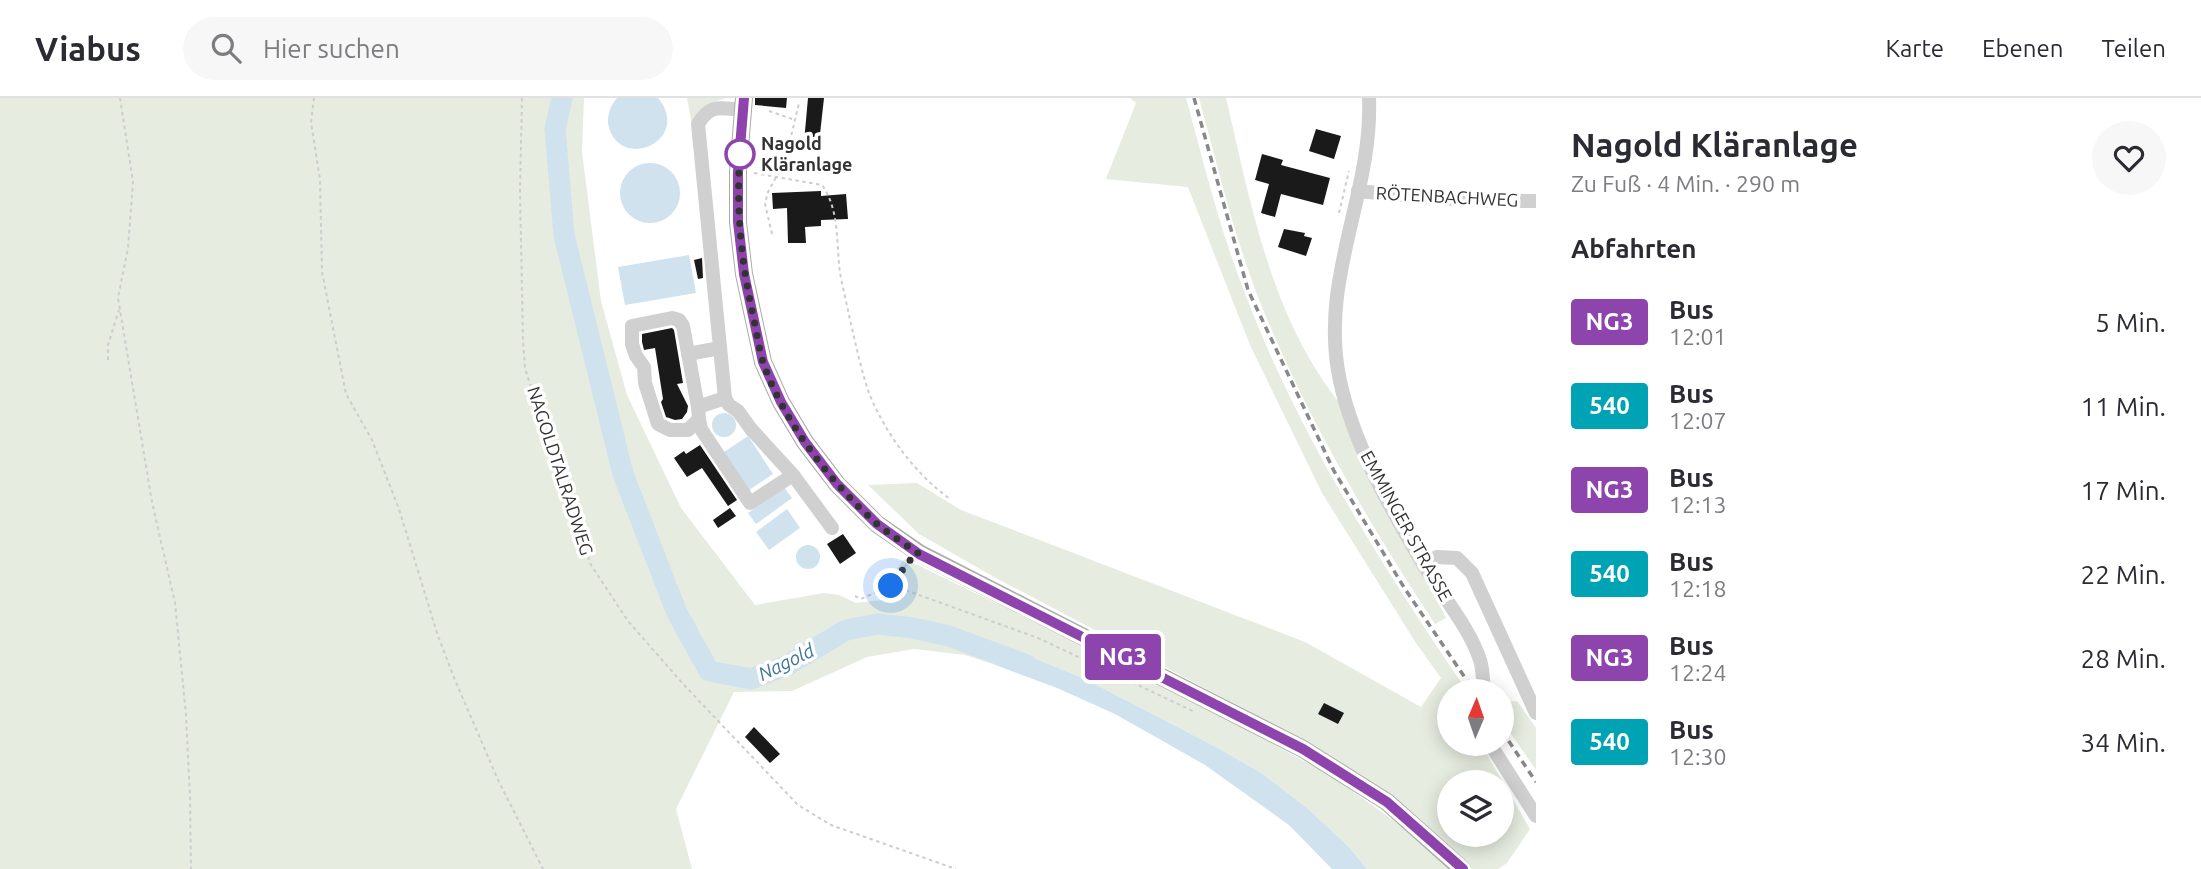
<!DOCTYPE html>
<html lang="de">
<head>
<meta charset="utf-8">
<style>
	:root { --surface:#fff; --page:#f7f7f7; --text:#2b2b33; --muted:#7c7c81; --line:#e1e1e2 }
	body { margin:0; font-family:Ubuntu,sans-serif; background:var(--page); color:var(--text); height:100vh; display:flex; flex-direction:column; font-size:26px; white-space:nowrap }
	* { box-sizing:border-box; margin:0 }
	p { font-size:23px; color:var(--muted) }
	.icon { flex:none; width:38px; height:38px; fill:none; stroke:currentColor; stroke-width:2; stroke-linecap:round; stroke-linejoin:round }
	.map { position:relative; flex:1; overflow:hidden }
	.side { display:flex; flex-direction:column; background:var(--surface); width:665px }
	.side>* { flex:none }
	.badge { padding:0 14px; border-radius:5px; font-size:24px; line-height:46px }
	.needle { width:46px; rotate:2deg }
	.fabs { position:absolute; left:1437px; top:581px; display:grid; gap:14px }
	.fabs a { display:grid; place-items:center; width:77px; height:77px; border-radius:50%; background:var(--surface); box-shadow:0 4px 18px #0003; font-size:35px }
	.you { position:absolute; width:35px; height:35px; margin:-18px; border:5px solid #fff; border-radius:50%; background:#1a73e8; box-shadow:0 0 0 10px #1a73e833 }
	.map>.badge { position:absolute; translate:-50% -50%; box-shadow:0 0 0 4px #fff }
	h2 { padding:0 35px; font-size:26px; line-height:63px }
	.round { display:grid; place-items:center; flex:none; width:74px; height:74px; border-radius:37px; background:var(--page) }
	.summary { display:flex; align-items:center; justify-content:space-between; height:119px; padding:0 35px }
	h1 { font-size:33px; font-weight:700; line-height:52px }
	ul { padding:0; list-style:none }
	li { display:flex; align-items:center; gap:21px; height:84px; padding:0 35px }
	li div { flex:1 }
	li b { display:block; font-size:26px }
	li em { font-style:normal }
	li .badge { min-width:77px; font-weight:700; text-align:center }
	header { display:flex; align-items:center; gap:42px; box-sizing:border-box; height:98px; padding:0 35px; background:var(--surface); border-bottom:2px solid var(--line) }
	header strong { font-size:33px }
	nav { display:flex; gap:38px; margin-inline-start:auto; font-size:24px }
	.search { width:490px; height:63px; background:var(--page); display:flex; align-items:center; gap:18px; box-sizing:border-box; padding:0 24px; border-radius:38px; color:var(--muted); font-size:26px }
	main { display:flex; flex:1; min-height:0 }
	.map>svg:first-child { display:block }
	.green { fill:#e6ecdf; fill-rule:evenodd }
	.water { fill:#cfe2ee }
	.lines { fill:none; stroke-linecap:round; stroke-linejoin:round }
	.river { stroke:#cfe2ee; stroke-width:21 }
	.building { fill:#1a1a1a }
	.path { stroke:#cdcdcd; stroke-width:2; stroke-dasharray:3.5 3.5; stroke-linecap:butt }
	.minor { stroke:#d0d0d0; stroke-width:14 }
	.major { stroke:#ababab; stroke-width:18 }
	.rail { stroke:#888; stroke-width:3.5; stroke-dasharray:7 5; stroke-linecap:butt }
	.line-casing { stroke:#fff; stroke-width:16 }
	.line { stroke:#8e44ad; stroke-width:10 }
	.walk { stroke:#333; stroke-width:7; stroke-dasharray:0 12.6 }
	.stop-dot { fill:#fff; stroke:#8e44ad; stroke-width:3.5 }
	.labels { text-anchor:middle; stroke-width:7; stroke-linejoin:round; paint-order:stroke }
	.stop-label { font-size:18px; font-weight:bold; fill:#333; stroke:#fff; text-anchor:start }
	.street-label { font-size:18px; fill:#333; stroke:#fff }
	.water-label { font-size:19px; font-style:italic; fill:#3f7597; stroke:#fff }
</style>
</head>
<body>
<header>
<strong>Viabus</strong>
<div class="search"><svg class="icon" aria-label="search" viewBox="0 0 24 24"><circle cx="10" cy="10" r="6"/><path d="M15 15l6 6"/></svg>Hier suchen</div>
<nav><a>Karte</a><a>Ebenen</a><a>Teilen</a></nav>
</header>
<main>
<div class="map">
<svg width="1536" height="771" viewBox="0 0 1536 771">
	<rect width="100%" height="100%" fill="#fff"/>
	<g class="green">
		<path d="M 0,0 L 584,0 L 582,54 L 601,203 L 627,297 L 681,410 L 755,507 L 824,495 L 839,497 L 856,505 L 883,502 L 895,491 L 887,485 L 904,461 L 909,463 L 1177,593 L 1331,678 L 1410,734 L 1450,771 L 1367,771 L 1348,748 L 1307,710 L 1263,676 L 1216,649 L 1087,582 L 1003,547 L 993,566 L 965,557 L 914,551 L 867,559 L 792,593 L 734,594 L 676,711 L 692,771 L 0,771 Z"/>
		<path d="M 687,0 L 726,0 L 714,4 L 692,27 Z"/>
		<path d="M 1130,0 L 1186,0 C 1202,58 1216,117 1237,174 C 1291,325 1377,461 1467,593 L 1449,593 L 1449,646 L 1481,646 L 1530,731 L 1507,765 L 1498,771 L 1472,771 L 1444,744 L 1311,646 L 994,479 L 919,436 L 868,387 L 917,385 L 961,412 L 1305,544 L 1421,609 L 1441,580 L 1416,545 L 1322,395 L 1250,247 L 1188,89 L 1106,81 L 1136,5 ZM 1449,684 L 1502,684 L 1502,737 L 1449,737 Z"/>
		<path d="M 1199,0 L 1226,0 C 1251,106 1271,221 1342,308 L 1446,520 L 1435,526 C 1369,426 1308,321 1262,209 C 1235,142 1218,70 1199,0 Z"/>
		<path d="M 1517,603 L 1536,630 L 1536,672 L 1502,623 L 1502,604 Z"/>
	</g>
	<g class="water">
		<path d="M 617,0 L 658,0 C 692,41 623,74 609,30 C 606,19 610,8 617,0 Z"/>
		<circle cx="650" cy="95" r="30"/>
		<path d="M 689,157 L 696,195 L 625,207 L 618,169 Z"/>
		<circle cx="724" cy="327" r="12"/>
		<path d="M 748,338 L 773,376 L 749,392 L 724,354 Z"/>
		<path d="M 784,389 L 792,400 L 756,426 L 748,415 Z"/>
		<path d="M 787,411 L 800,430 L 769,452 L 756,434 Z"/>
		<circle cx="808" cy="459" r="12"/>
		<path d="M 1003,547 L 1087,582 L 1216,649 L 1263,676 L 1307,710 L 1348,748 L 1367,771 L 1332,771 L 1289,727 L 1205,667 L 1115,616 L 1057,590 L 993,566 L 1000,556 Z"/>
	</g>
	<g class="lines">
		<path class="river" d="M 562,0 L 555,31 L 564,137 L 623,376 L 677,515 L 709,573 L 751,581 L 786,568 L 846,532 L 878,526 L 913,530 L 949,538 L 1027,567"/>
	</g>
	<g class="building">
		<path d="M 755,0 L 787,0 L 786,10 L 755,7 Z"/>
		<path d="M 808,0 L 824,0 L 819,45 L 804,44 Z"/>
		<path d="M 1316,31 L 1341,38 L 1334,61 L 1309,53 Z"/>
		<path d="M 1262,56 L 1283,62 L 1281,67 L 1330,80 L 1323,107 L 1281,96 L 1275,119 L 1261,115 L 1269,86 L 1255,82 Z"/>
		<path d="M 821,93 L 821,98 L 846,96 L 848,121 L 821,122 L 821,128 L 805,129 L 806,145 L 788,145 L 787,110 L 773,111 L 772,95 Z"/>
		<path d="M 1284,131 L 1305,135 L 1304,138 L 1312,140 L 1306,158 L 1278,149 Z"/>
		<path d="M 702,160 L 703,180 L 698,181 L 694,162 Z"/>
		<path d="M 672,230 L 674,232 L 683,285 L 677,286 L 688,308 L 687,314 L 682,321 L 675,322 L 666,319 L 661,304 L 663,301 L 655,250 L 644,252 L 642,244 L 642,236 Z"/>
		<path d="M 700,347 L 737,402 L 728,408 L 702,370 L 687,379 L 674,360 L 684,353 L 686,356 Z"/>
		<path d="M 730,410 L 736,418 L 718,430 L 713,422 Z"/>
		<path d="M 843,436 L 856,455 L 840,466 L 827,446 Z"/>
		<path d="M 1324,605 L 1344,615 L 1338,626 L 1318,616 Z"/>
		<path d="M 754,629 L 780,656 L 770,665 L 745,639 Z"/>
	</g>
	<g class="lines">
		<g class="path">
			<path d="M 120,0 L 133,84 L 128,150 L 118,200 L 152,404 L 175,505 L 186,617 L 190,699 L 191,771"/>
			<path d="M 314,0 L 311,24 L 320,82 L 322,174 L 346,296 L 372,342 L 399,411 L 438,538 L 455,582 L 498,682 L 543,771"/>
			<path d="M 522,0 L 520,93 L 523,242 L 525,270 L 552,356 L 591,467 L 628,523 L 684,587 L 798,707 L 831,727 L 956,771"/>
			<path d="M 769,13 L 795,22"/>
			<path d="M 754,75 L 822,87 C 840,112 836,146 840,175 C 843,191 847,207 850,222 C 856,247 861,272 869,295 C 885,335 915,376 950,401"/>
			<path d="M 1339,115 L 1349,73"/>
			<path d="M 772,136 L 765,106 L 768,94 L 783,66 L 790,43 L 799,5"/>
			<path d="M 108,262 L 108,247 L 119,212"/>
			<path d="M 895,483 L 908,493 L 1038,540 L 1193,613"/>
			<path d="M 855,498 L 861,501 L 874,495 L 884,494 L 908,465"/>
		</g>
		<g class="minor">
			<path d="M 1369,0 C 1373,97 1318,182 1340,283 C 1354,348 1390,409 1423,466 C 1440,495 1470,530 1480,562 C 1483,571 1483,583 1484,593"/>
			<path d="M 743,12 C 720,10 711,5 698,26 L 725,300 L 729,307 L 738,313 L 751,331 L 793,377 L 832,430"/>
			<path d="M 1358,93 C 1417,99 1476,104 1536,103"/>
			<path d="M 672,220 L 679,222 L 683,228 L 698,309 L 699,321 L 688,332 L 670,332 L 658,326 L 645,285 L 644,269 L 636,258 L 632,246 L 632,228 Z"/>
			<path d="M 688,256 L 720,250"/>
			<path d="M 698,309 L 725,300"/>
			<path d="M 699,321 L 701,331 L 750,405 L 793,377"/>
			<path d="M 1424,466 L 1437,459 L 1457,460 L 1472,475 L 1536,615"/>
			<path d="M 1490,646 L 1536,718"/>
		</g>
		<path class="major" d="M 744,0 L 738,74 L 738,124 L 744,176 L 763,264 L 781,304 L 805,344 L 837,386 L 877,426 L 919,455 L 1303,651 L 1387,704 L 1462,771"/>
		<g class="rail">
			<path d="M 1194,0 L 1248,192 L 1334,373 L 1405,491 L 1474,593"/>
			<path d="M 1502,633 L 1536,684"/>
		</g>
	</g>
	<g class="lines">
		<g class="line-casing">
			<path id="line" d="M 744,0 L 738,74 L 738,124 L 744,176 L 763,264 L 781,304 L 805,344 L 837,386 L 877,426 L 919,456 L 1303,651 L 1387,704 L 1463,771"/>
		</g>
		<use href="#line" class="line"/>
		<path class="walk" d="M 740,56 L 740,53 C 736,114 741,163 754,222 C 757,236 759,251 763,264 C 783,323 830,384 876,425 C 889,436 905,446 919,456 L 909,463 L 891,488"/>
	</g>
	<circle class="stop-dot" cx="740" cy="56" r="14"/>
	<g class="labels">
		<g class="stop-label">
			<text x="761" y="52">Nagold<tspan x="761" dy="21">Kläranlage</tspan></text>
		</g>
		<g class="street-label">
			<text transform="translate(1447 99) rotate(3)" y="6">RÖTENBACHWEG</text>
			<text transform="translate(560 373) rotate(72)" y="6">NAGOLDTALRADWEG</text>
			<text transform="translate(1406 428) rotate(61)" y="6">EMMINGER STRASSE</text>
		</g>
		<g class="water-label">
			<text transform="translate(786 564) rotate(-26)" y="7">Nagold</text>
		</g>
	</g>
</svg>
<div class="fabs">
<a><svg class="needle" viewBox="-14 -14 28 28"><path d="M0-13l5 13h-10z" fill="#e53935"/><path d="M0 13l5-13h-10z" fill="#7c7c81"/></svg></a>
<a><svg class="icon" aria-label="layers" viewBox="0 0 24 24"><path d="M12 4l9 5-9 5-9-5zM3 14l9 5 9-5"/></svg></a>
</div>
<div class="you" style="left:891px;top:488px"></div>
<b class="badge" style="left:1123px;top:559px;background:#8e44ad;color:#fff">NG3</b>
</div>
<section class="side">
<div class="summary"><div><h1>Nagold Kläranlage</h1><p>Zu Fuß · 4 Min. · 290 m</p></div><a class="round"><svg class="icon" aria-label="heart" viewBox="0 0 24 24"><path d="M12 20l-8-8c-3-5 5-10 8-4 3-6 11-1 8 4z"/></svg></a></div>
<h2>Abfahrten</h2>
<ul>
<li><span class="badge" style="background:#8e44ad;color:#fff">NG3</span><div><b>Bus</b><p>12:01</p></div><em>5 Min.</em></li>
<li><span class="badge" style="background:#00a3b4;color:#fff">540</span><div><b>Bus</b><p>12:07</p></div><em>11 Min.</em></li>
<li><span class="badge" style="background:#8e44ad;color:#fff">NG3</span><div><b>Bus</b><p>12:13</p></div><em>17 Min.</em></li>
<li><span class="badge" style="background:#00a3b4;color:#fff">540</span><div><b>Bus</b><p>12:18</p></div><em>22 Min.</em></li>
<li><span class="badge" style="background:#8e44ad;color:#fff">NG3</span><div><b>Bus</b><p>12:24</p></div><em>28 Min.</em></li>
<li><span class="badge" style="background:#00a3b4;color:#fff">540</span><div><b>Bus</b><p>12:30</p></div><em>34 Min.</em></li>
</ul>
</section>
</main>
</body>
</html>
